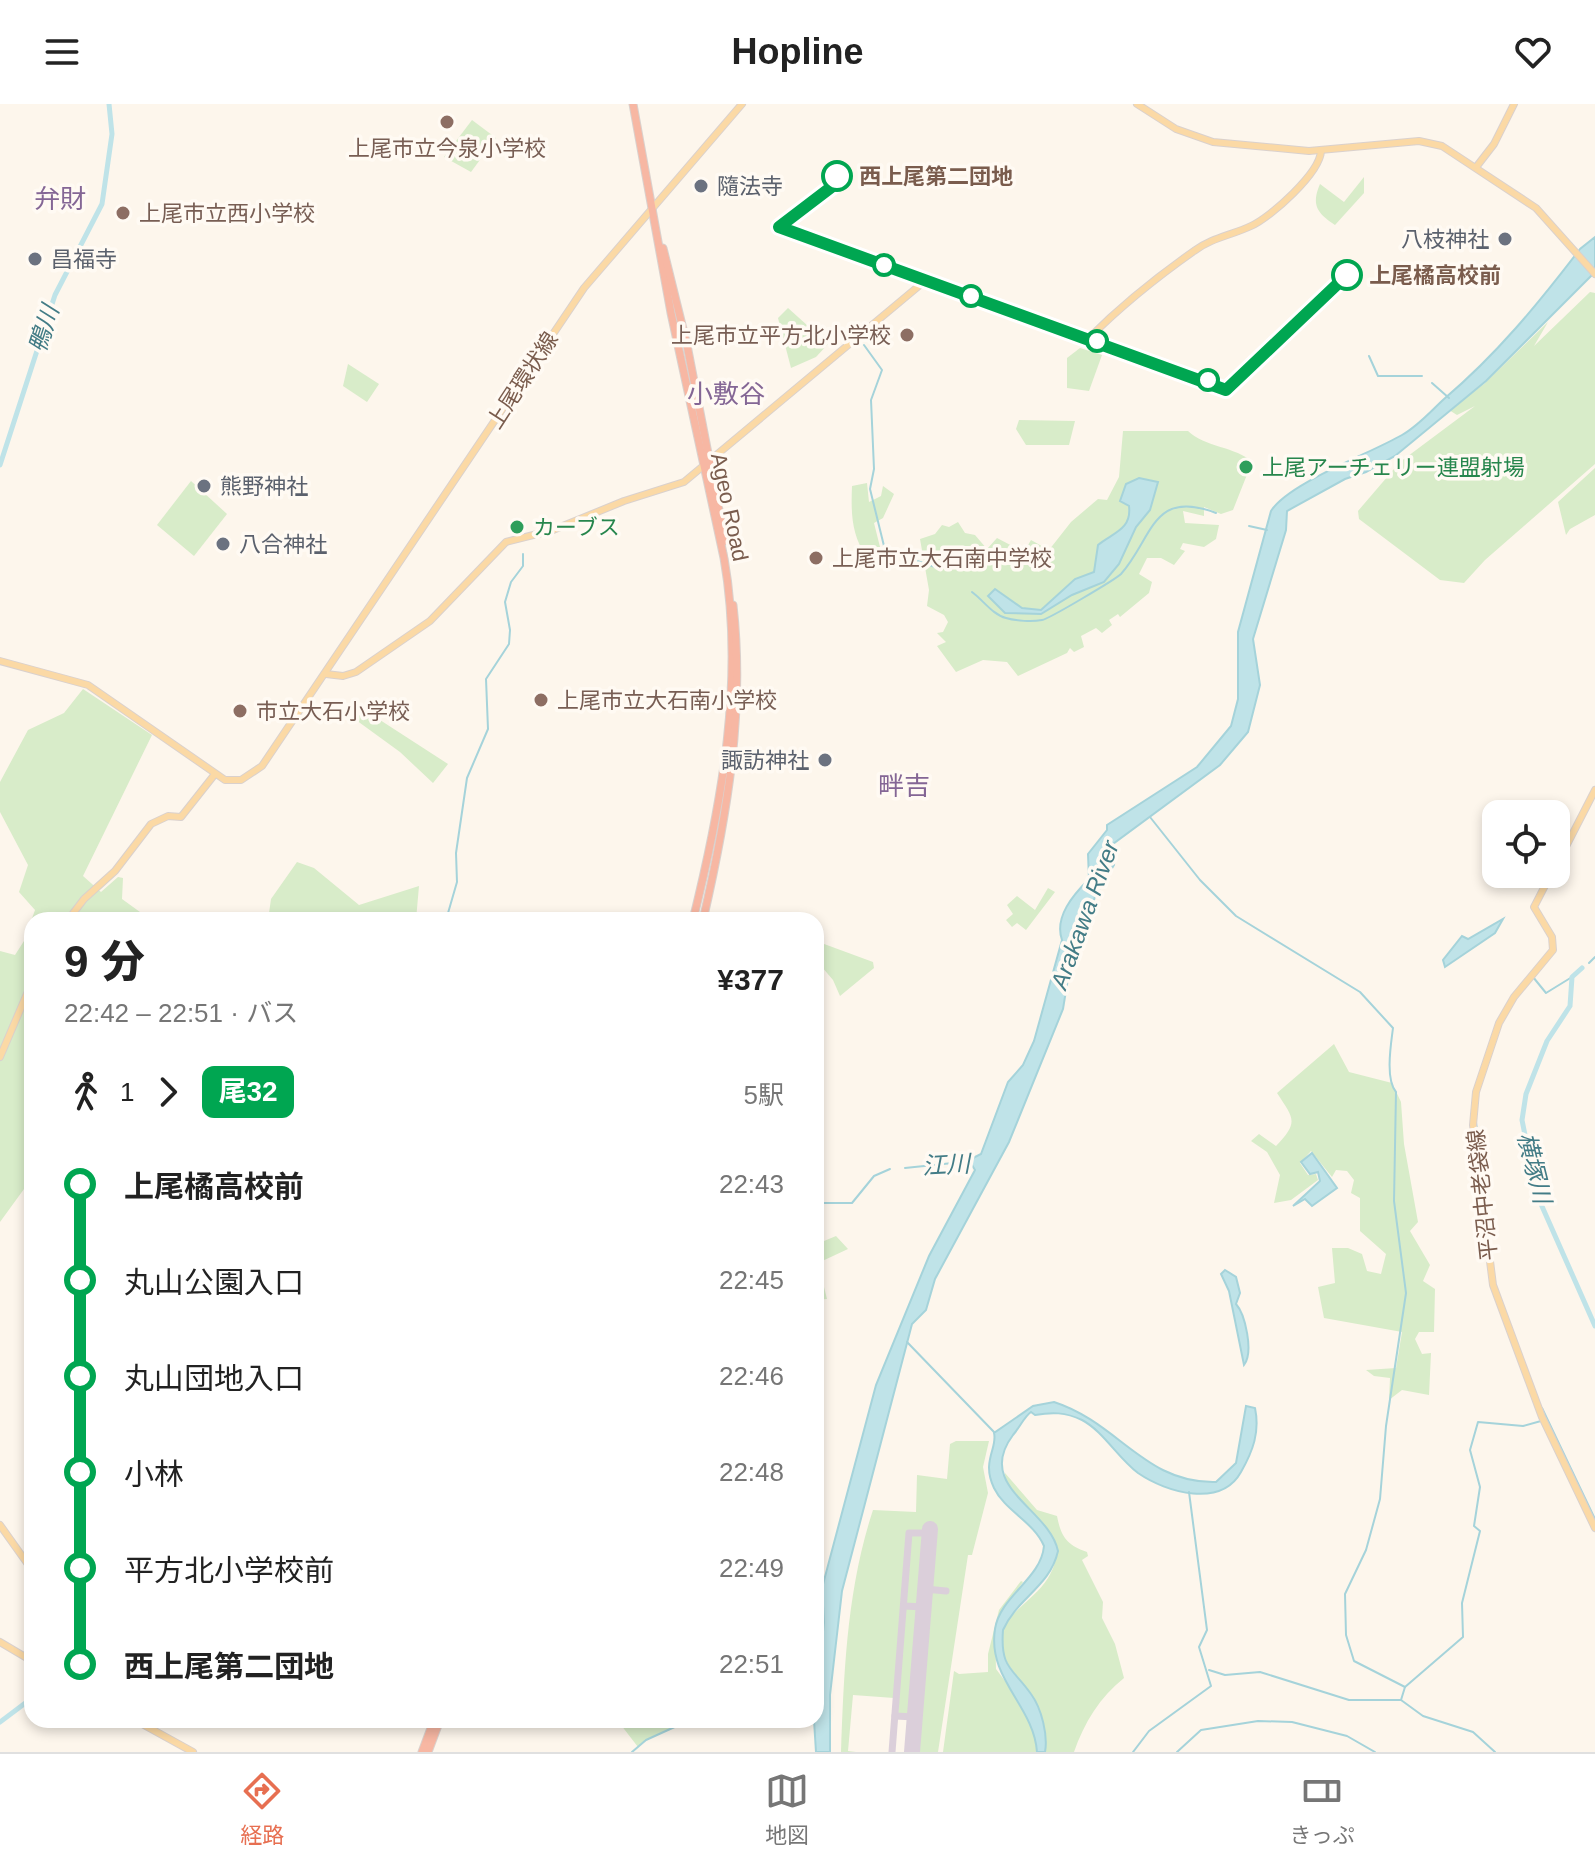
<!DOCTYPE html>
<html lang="ja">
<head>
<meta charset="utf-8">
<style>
	:root { --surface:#fff; --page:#f6f6f6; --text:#222; --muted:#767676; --line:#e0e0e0; --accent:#e76f51 }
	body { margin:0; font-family:Helvetica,"Noto Sans JP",sans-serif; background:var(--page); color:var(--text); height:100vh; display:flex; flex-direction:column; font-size:30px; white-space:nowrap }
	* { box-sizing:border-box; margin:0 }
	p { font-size:26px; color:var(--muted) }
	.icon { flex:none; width:44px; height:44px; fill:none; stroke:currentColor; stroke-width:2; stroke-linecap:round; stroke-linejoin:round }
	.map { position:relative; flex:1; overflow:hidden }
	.details { position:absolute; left:24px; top:808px; width:800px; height:816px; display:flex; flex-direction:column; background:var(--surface); border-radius:24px; box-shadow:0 4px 12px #0003 }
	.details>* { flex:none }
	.badge { padding:0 16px; border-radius:12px; font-size:28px; line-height:52px }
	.buttons { position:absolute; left:1482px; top:696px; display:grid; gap:16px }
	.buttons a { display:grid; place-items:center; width:88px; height:88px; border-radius:16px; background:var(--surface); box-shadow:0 4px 12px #0003; font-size:40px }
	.map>.badge { position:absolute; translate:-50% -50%; box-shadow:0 0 0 4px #fff }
	.legs { display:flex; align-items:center; gap:12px; height:88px; padding:0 40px; font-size:26px }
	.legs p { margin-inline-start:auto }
	.overview { display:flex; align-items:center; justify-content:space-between; height:136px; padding:0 40px }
	h1 { font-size:44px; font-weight:800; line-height:60px }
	ul { padding:0 40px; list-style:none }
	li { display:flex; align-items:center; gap:28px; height:96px; font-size:30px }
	li i { display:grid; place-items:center; width:12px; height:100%; margin:0 10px; background:currentColor }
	li i::after { content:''; width:20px; height:20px; margin:-10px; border:6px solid; border-radius:50%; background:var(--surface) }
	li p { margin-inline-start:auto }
	li:first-child i { background:linear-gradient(#0000 50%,currentColor 0) }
	li:last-child i { background:linear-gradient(currentColor 50%,#0000 0) }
	header { display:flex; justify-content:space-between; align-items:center; height:104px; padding:0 40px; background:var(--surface); font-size:36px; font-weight:800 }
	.tabs { display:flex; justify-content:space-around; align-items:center; height:112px; border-top:2px solid var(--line); background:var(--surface); font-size:22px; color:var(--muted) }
	.tabs a { display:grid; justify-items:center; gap:4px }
	.tabs .active { color:var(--accent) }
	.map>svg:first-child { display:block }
	.green { fill:#d8ecc9 }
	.water { fill:#bfe3e8; stroke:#a5d3da; stroke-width:2 }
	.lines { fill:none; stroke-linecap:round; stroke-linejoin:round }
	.stream { stroke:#a5d3da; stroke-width:2 }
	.river { stroke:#bfe3e8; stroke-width:5 }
	.taxiway { stroke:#dbcfda; stroke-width:7 }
	.runway { stroke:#dbcfda; stroke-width:16 }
	.major-casing { stroke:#dad1cd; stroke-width:8 }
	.highway-casing { stroke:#dad1cd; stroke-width:9 }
	.major { stroke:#fbd9a5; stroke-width:6 }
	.highway { stroke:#f7b7a3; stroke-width:7 }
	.line-1-casing { stroke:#fff; stroke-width:18 }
	.line-1 { stroke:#00a651; stroke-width:12 }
	.education-dot { fill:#8d6e63; stroke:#fffaf3; stroke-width:3 }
	.stop-1-dot { fill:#fff; stroke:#00a651; stroke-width:4 }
	.worship-dot { fill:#6b7280; stroke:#fffaf3; stroke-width:3 }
	.leisure-dot { fill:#2e9e5b; stroke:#fffaf3; stroke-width:3 }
	.labels { text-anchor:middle; stroke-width:7; stroke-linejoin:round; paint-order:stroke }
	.education-label { font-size:22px; fill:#785e54; stroke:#fffaf3; text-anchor:start }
	.stop-label { font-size:22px; font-weight:bold; fill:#7a5c4d; stroke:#fffaf3; text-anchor:start }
	.worship-label { font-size:22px; fill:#5b616d; stroke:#fffaf3; text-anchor:start }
	.street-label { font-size:22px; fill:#7a5c4d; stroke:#fffaf3 }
	.leisure-label { font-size:22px; fill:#27864d; stroke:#fffaf3; text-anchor:start }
	.water-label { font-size:24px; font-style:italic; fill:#437c86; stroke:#fffaf3 }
	.quarter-label { font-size:26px; fill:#846695; stroke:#fffaf3 }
</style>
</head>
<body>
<header><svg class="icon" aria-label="menu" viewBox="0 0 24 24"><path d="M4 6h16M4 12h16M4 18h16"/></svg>Hopline<svg class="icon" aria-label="heart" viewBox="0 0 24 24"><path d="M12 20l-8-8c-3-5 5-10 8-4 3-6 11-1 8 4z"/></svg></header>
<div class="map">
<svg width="1595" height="1648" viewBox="0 0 1595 1648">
	<rect width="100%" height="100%" fill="#fdf6ec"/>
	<g class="green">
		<path d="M 472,16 L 496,34 L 471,68 L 444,53 Z"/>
		<path d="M 1364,73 L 1364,89 L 1335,121 C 1317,109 1311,101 1320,80 L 1344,98 Z"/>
		<path d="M 1590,188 L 1595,189 L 1595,360 L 1485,456 L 1464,479 L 1440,476 L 1359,415 L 1358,407 L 1400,358 L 1475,302 L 1457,311 L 1449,306 L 1484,280 L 1548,218 L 1534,242 Z"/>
		<path d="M 788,204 L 828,240 L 816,253 L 791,264 L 778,214 Z"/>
		<path d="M 1080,244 L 1102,251 L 1089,287 L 1067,284 L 1067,254 Z"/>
		<path d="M 348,260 L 379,280 L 367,298 L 343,282 Z"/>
		<path d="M 1019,316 L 1075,317 L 1069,341 L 1026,341 L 1016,325 Z"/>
		<path d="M 1123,327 L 1188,327 C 1204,343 1237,343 1252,358 L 1233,406 L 1221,410 L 1204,403 L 1204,412 L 1183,407 L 1185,419 L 1219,421 L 1216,435 L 1204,443 L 1183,439 L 1180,445 L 1185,447 L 1174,461 L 1161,454 L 1147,454 L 1139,470 L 1152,478 L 1149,489 L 1120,513 L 1118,510 L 1109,516 L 1112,521 L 1102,529 L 1096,524 L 1081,532 L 1084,543 L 1074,548 L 1070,544 L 1067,549 L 1018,572 L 1007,558 L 983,556 L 956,568 L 937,542 L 946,538 L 937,529 L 943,528 L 948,518 L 944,511 L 927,502 L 929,486 L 920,435 L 935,430 L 942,421 L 949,423 L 958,418 L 965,429 L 975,431 L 987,445 L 997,434 L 1024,448 L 1031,436 L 1049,446 L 1071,418 L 1098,395 L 1107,396 L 1119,373 Z"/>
		<path d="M 1595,364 L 1595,411 L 1570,425 L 1566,431 L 1558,398 Z"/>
		<path d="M 191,377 L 227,410 L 194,452 L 157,421 Z"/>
		<path d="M 867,379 L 869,398 L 881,392 L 883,382 L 894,390 L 883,414 L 874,419 L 881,447 L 874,446 L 866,452 C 851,430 851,407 852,382 Z"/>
		<path d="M 83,585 L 152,631 L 83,772 L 101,788 L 118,773 L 123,774 L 122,795 L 151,816 L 32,816 L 29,1043 L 32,1074 L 0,1118 L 0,847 L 15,851 L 24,837 L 35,806 L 19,788 L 28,761 L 0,708 L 0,678 L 28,626 L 64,609 Z"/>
		<path d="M 363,605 L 448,660 L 433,679 L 400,648 L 356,616 Z"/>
		<path d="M 297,758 L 314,764 L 359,801 L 419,782 L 416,816 L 268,816 L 271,795 Z"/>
		<path d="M 1048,784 L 1055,788 L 1026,826 L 1017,819 L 1012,823 L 1006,816 L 1013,810 L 1007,801 L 1017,792 L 1035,806 Z"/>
		<path d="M 816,837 L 873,858 L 874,864 L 840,892 L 833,876 L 816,856 Z"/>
		<path d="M 1334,940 L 1349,968 L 1392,979 L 1401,998 L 1404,1040 L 1418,1118 L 1410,1127 L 1430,1161 L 1423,1177 L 1435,1185 L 1434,1228 L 1419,1228 L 1415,1235 L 1422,1250 L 1431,1249 L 1429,1291 L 1402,1286 L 1389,1296 L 1390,1274 L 1374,1272 L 1366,1266 L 1396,1264 L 1402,1228 L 1324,1214 L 1318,1183 L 1335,1179 L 1332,1144 L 1348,1144 L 1362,1150 L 1367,1167 L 1381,1170 L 1386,1150 L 1360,1127 L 1360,1094 L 1351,1089 L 1354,1076 L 1347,1067 L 1336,1066 L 1332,1073 L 1311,1047 L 1300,1059 L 1308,1071 L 1316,1070 L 1318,1076 L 1291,1096 L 1274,1099 L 1280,1071 L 1267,1048 L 1251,1037 L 1259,1030 L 1276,1042 C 1299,1018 1294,1015 1277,989 Z"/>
		<path d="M 816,1112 L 820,1113 L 819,1145 L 824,1144 L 824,1137 L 836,1132 L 848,1145 L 818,1159 L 827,1195 L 816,1196 Z"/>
		<path d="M 956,1337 L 989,1337 L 983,1363 L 988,1389 L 972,1451 L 968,1451 L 938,1648 L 917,1648 L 934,1425 L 927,1423 L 926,1427 L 908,1426 L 894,1594 L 853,1591 L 848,1647 L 856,1648 L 841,1648 C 844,1566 847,1485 873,1406 L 916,1408 L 917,1371 L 947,1375 L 950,1340 Z"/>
		<path d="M 1005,1369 L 1037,1406 L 1057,1412 C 1061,1433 1067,1441 1087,1448 L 1088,1452 L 1082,1456 L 1103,1498 L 1102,1514 L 1115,1540 L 1124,1574 C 1100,1593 1084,1619 1074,1648 L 1045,1648 C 1048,1634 1040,1602 1031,1590 C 1016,1570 992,1550 1005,1520 C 1017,1503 1037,1492 1048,1474 C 1081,1420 1004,1409 1005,1369 Z"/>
		<path d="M 911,1430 L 925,1431 L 920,1501 L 906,1500 Z"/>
		<path d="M 1021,1477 L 1023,1478 L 999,1511 L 995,1524 L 996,1565 L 1020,1597 L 1037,1632 L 1037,1648 L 943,1648 L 954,1567 L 959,1570 L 988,1568 L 988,1550 L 999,1506 Z"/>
		<path d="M 905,1504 L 919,1505 L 911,1610 L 898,1609 Z"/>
		<path d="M 615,1616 L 693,1616 L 646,1636 L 638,1643 L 621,1621 L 616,1624 Z"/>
	</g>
	<g class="water">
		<path d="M 1595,133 L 1595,168 L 1486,277 L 1395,352 L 1366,368 L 1345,375 L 1287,407 L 1286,426 L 1253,535 L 1260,581 L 1248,628 L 1220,661 L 1113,740 L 1109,749 L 1115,750 L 1114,761 L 1095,792 L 1086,828 L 1071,856 L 1063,905 L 1009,1038 L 935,1175 L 926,1206 L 912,1220 L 842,1487 L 830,1591 L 830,1648 L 816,1648 L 814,1616 L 824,1518 L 822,1484 L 876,1281 L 929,1152 L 975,1066 L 969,1056 L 981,1050 L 1008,978 L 1023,961 L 1034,937 L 1062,836 C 1054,813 1073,791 1089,775 L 1088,750 L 1107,726 L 1107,721 L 1197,663 L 1231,622 L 1238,595 L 1238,528 L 1271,407 C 1289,379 1369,350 1402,331 C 1418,322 1431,307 1444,295 C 1497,250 1538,200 1580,145 Z"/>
		<path d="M 1139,374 L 1158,378 L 1150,406 L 1136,423 L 1119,460 L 1104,478 L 1072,491 L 1041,510 L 1005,509 L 988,492 L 995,485 L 1022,504 L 1041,506 L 1075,475 L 1094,468 L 1098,441 C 1112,429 1132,426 1129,402 L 1120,397 L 1126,380 Z"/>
		<path d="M 1503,815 L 1495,829 L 1445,863 L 1443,856 L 1462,832 L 1468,835 Z"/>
		<path d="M 1312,1049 L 1337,1084 L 1312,1102 L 1305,1095 L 1293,1102 L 1320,1077 L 1318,1068 L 1310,1070 L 1301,1058 Z"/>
		<path d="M 1225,1166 L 1236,1173 L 1240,1189 L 1236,1200 C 1245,1210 1254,1248 1244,1261 L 1229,1187 L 1221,1170 Z"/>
		<path d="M 1054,1298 C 1119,1319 1145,1380 1216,1378 L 1236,1359 L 1246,1302 L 1255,1304 C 1260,1328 1253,1347 1241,1368 C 1221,1404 1167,1389 1138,1369 C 1118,1354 1103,1327 1082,1316 C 1065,1308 1052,1308 1035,1311 L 1031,1308 C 1024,1313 1020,1323 1013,1331 C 974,1383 1049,1404 1058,1447 C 1050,1483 1017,1494 1003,1526 C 1000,1565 1013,1564 1031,1590 C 1042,1605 1048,1632 1045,1648 L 1037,1648 C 1034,1602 987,1575 995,1525 C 1000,1492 1041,1475 1044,1442 C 1034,1418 1005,1407 994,1384 C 981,1357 998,1344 994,1329 L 1033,1302 Z"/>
	</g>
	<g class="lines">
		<g class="stream">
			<path d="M 864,241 L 882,266 L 871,296 L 874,365 L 870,385 L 885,446 L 938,464"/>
			<path d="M 1369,252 L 1378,272 L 1422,272"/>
			<path d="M 1432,279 L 1449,294"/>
			<path d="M 1249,422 L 1267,426"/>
			<path d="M 972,488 C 983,496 993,511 1006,514 C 1016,517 1032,518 1042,516 C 1049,515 1116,475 1121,470 C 1153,434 1152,384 1216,409"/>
			<path d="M 1150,713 L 1200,776 L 1236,812 L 1360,888 L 1393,924 C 1391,940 1385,975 1396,988 L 1394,1097 L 1406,1189 L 1386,1322 L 1380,1395 L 1366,1446 L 1345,1490 L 1346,1531 L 1354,1557 L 1405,1583"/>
			<path d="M 446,816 L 457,778 L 456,749 L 467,674 L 488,625 L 486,575 L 509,540 L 510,526 L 505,498 L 511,478 L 523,462 L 523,450"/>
			<path d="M 1589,859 L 1595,853"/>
			<path d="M 1533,873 L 1546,889 L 1572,873"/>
			<path d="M 1476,1018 L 1478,1035"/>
			<path d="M 905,1064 L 972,1057"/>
			<path d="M 816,1099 L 852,1099 L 874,1072 L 890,1065"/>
			<path d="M 907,1238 L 994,1328"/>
			<path d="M 1542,1304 L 1595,1415"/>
			<path d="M 1209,1566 L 1225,1571 L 1260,1568 L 1349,1596 L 1401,1596 L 1423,1612 L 1473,1628 L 1495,1648"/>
			<path d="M 1401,1596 L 1405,1583 L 1463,1533 L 1462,1499 L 1480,1427 L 1474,1422 L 1480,1383 L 1470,1346 L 1478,1318 L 1523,1322 L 1541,1317"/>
			<path d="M 632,1648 L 646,1636 L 690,1616"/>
			<path d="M 1133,1648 L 1149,1627 L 1211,1582 L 1199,1543 L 1207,1526 L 1189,1388"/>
			<path d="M 1177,1648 L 1201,1626 L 1258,1617 L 1292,1618 L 1347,1632 L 1375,1648"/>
		</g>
		<g class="river">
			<path d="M 0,361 L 55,191 L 102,100 L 112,30 L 109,0"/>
			<path d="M 1582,864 L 1572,873 L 1570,902 L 1547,937 L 1526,990 L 1522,1016 L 1537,1091 L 1595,1222"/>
			<path d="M 0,1618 L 32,1594"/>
		</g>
		<g class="taxiway">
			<path d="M 925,1485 L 946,1487"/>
			<path d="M 904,1502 L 924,1503"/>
			<path d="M 895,1612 L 915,1613"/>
			<path d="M 892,1648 L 909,1429 L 930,1429"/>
		</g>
		<path class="runway" d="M 912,1648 L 930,1425"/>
		<g class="major-casing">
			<g id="major">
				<path d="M 1137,0 L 1176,25 L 1213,38 L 1309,47 L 1419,37 L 1442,42 L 1536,104 L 1595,170"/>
				<path d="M 1477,62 L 1494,40 L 1514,0"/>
				<path d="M 0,557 L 88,581 L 225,676 L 241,676 L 262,662 L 584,184 L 742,0"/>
				<path d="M 326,570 L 343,572 L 356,568 L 430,517 L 506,438 L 553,426 L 624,397 L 684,378 L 926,176 L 1089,234 C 1121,202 1157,173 1194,147 C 1211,134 1232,131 1251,122 C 1271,113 1320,69 1321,47"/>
				<path d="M 1556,762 L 1595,686"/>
				<path d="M 1551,770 L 1534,803 L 1552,833 L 1553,846 L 1514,893 L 1499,919 L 1476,988 L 1473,1021 L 1493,1181 L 1542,1313 L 1595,1424"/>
				<path d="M 68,816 L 84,795 L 115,767 L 151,720 L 168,712 L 181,713 L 215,670"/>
				<path d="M 0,953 L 32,878"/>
				<path d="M 0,1421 L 32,1466"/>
				<path d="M 0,1538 L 32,1557"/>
				<path d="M 135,1616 L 193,1648"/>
			</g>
		</g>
		<g class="highway-casing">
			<g id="highway">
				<path d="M 633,0 L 671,209 L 724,454 C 745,574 722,699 693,816"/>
				<path d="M 663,144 L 687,241 L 725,437"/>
				<path d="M 703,816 C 727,712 745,608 733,501"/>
				<path d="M 422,1648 L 434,1616"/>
				<path d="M 428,1648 L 440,1616"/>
			</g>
		</g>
		<use href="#major" class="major"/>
		<use href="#highway" class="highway"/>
	</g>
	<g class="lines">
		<g class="line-1-casing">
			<path id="line-1" d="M 837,72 L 838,78 L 779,123 L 1226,286 L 1347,171"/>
		</g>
		<use href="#line-1" class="line-1"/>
	</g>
	<g class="education-dot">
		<circle cx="447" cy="18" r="8"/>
		<circle cx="123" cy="109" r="8"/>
		<circle cx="907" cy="231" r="8"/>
		<circle cx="816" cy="454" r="8"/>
		<circle cx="541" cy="596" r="8"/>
		<circle cx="240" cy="607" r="8"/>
	</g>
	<g class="stop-1-dot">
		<circle cx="837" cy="72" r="14"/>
		<circle cx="884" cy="161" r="10"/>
		<circle cx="1347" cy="171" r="14"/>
		<circle cx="971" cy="192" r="10"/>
		<circle cx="1097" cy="237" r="10"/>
		<circle cx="1208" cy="276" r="10"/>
	</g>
	<g class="worship-dot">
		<circle cx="701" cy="82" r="8"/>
		<circle cx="1505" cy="135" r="8"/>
		<circle cx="35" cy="155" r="8"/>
		<circle cx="204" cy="382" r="8"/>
		<circle cx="223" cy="440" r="8"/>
		<circle cx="825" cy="656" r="8"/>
	</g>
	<g class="leisure-dot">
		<circle cx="1246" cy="363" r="8"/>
		<circle cx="517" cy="423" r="8"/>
	</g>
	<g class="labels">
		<g class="education-label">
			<text x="447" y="52" text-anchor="middle">上尾市立今泉小学校</text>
			<text x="139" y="117">上尾市立西小学校</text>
			<text x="891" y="239" text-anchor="end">上尾市立平方北小学校</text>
			<text x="832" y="462">上尾市立大石南中学校</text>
			<text x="557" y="604">上尾市立大石南小学校</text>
			<text x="256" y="615">市立大石小学校</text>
		</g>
		<g class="stop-label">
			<text x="859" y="80">西上尾第二団地</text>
			<text x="1369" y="179">上尾橘高校前</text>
		</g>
		<g class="worship-label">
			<text x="717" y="90">隨法寺</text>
			<text x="1489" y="143" text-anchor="end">八枝神社</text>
			<text x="51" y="163">昌福寺</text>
			<text x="220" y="390">熊野神社</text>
			<text x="239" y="448">八合神社</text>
			<text x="809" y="664" text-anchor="end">諏訪神社</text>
		</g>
		<g class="street-label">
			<text transform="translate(522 276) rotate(-57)" y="8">上尾環状線</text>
			<text transform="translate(730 403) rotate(78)" y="8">Ageo Road</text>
			<text transform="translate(1482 1091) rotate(-96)" y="8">平沼中老袋線</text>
		</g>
		<g class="leisure-label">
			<text x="1262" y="371">上尾アーチェリー連盟射場</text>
			<text x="533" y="431">カーブス</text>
		</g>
		<g class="water-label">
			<text transform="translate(44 225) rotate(-72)" y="8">鴨川</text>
			<text transform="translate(1085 811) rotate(-70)" y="8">Arakawa River</text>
			<text transform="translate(946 1061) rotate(-3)" y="8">江川</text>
			<text transform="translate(1534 1064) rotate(76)" y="8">横塚川</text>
		</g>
		<g class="quarter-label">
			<text x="60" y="104">弁財</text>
			<text x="726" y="299">小敷谷</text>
			<text x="904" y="691">畔吉</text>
		</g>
	</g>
</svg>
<div class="buttons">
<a><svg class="icon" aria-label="locate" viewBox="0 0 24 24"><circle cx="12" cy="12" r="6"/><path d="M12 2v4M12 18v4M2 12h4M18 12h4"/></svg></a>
</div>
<section class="details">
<div class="overview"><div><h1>9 分</h1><p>22:42 – 22:51 · バス</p></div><b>¥377</b></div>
<div class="legs"><svg class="icon" aria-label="walk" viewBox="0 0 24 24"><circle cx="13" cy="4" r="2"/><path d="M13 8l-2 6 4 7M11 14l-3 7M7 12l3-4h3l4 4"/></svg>1<svg class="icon" aria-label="forward" viewBox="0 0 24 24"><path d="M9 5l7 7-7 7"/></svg><b class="badge" style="background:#00a651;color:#fff">尾32</b><p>5駅</p></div>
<ul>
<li><i style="color:#00a651"></i><b>上尾橘高校前</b><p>22:43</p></li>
<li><i style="color:#00a651"></i><span>丸山公園入口</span><p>22:45</p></li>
<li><i style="color:#00a651"></i><span>丸山団地入口</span><p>22:46</p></li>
<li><i style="color:#00a651"></i><span>小林</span><p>22:48</p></li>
<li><i style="color:#00a651"></i><span>平方北小学校前</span><p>22:49</p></li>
<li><i style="color:#00a651"></i><b>西上尾第二団地</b><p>22:51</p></li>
</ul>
</section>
</div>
<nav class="tabs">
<a class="active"><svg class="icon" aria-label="directions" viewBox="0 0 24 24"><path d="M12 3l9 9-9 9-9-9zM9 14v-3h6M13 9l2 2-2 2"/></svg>経路</a>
<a><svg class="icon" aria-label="map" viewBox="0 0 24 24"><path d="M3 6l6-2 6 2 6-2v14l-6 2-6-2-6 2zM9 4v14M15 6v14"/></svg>地図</a>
<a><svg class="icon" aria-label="tickets" viewBox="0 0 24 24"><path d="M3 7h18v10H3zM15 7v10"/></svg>きっぷ</a>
</nav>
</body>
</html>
